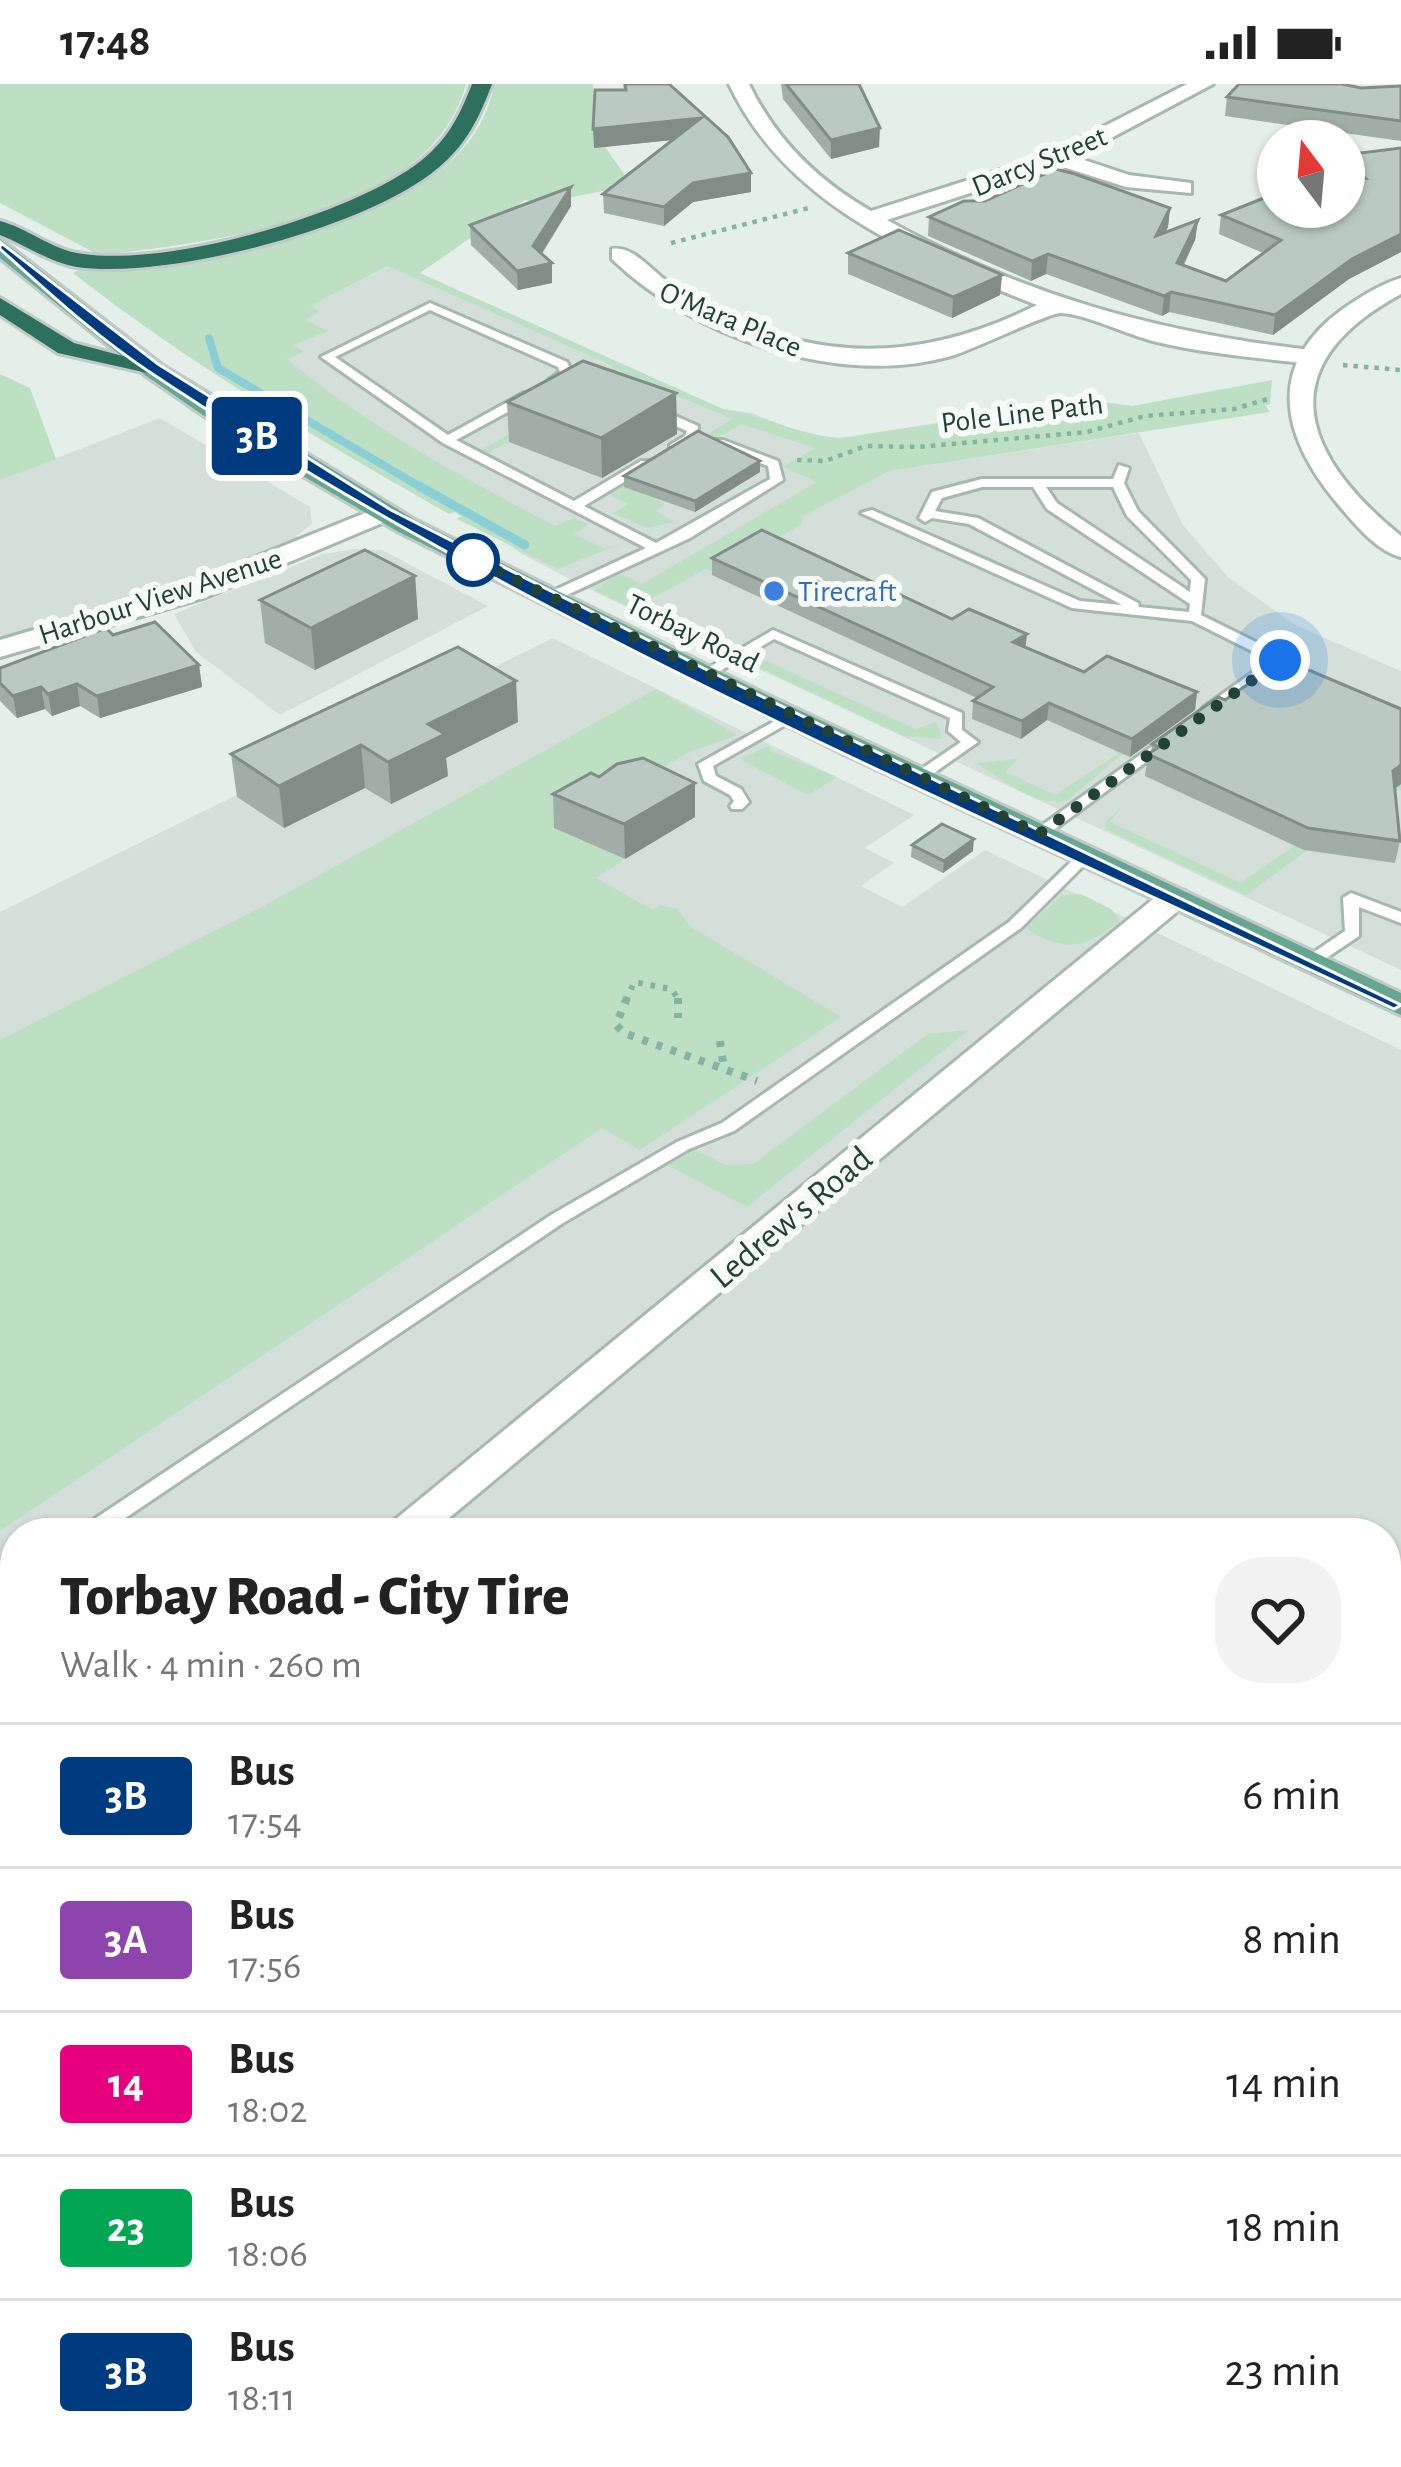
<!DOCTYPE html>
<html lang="en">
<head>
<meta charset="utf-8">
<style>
	:root { --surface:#fff; --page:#f2f2f2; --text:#222; --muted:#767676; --line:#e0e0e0 }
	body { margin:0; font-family:"Alegreya Sans",sans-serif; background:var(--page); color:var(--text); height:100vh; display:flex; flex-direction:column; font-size:45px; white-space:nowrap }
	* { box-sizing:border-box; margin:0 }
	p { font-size:39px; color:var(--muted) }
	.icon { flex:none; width:66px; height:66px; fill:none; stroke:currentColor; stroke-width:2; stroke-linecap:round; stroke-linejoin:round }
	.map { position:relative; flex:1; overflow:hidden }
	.sheet { position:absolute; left:0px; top:1434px; width:1401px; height:951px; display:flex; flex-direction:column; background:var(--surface); border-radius:48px 48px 0 0; box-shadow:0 3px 9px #0004 }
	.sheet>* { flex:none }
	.badge { padding:0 24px; border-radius:9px; font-size:42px; line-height:78px }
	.needle { width:78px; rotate:344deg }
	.fabs { position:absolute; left:1257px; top:36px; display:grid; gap:24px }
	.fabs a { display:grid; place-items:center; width:108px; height:108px; border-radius:50%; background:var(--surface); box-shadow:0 3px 9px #0004; font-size:60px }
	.you { position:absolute; width:60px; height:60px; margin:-30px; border:9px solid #fff; border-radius:50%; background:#1a73e8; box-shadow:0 0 0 18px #1a73e833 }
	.map>.badge { position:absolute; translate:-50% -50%; box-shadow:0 0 0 6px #fff }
	.round { display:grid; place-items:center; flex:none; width:126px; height:126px; border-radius:48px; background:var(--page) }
	.headline { display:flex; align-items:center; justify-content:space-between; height:204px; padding:0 60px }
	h1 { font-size:57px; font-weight:800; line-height:90px }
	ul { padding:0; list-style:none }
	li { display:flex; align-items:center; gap:36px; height:144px; padding:0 60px; border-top:3px solid var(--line) }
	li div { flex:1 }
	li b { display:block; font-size:45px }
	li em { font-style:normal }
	li .badge { min-width:132px; font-weight:700; text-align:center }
	.status { display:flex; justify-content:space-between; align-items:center; height:84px; padding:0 60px; background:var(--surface); direction:ltr }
	.status svg { height:33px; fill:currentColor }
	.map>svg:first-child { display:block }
	.built { fill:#d3dfd8 }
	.green { fill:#bde0c4 }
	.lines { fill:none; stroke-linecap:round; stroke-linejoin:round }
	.stream-far2 { stroke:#8bcfd6; stroke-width:8 }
	.stream-far1 { stroke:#8bcfd6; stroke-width:9 }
	.stream { stroke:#8bcfd6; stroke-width:15 }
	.service-casing { stroke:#a7b8b0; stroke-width:6 }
	.minor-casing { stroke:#a7b8b0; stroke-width:6 }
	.tertiary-casing { stroke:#a7b8b0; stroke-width:6 }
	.primary-casing { stroke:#c1cac7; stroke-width:6 }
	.motorway-casing { stroke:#c1cac7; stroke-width:6 }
	.path-far3 { stroke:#83b4a1; stroke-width:4.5; stroke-dasharray:4.5 6; stroke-linecap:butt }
	.path-far2 { stroke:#83b4a1; stroke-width:6; stroke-dasharray:4.5 8; stroke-linecap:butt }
	.path-far1 { stroke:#83b4a1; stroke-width:8; stroke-dasharray:6 9; stroke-linecap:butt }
	.path { stroke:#83b4a1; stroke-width:9; stroke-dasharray:8 12; stroke-linecap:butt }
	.service { fill:#fff; fill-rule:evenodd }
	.minor { fill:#fff; fill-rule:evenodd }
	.tertiary { fill:#fff; fill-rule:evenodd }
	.primary { fill:#67a692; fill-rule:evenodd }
	.motorway { fill:#2d705e; fill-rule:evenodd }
	.wall { fill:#a0aea7 }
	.shaded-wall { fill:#828d88 }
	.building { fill:#bacac2; stroke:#828d88; stroke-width:3 }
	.line { fill:#003b80; stroke:#fff; stroke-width:3 }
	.walk { stroke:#224237; stroke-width:12; stroke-dasharray:0 21.6 }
	.stop-dot { fill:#fff; stroke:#003b80; stroke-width:6 }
	.shop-dot { fill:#3f7fe0; stroke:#f6fbf8; stroke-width:4.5 }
	.labels { text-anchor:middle; stroke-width:12; stroke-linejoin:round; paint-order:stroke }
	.far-street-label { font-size:30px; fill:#224237; stroke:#f6fbf8 }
	.far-shop-label { font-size:30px; fill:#366cbe; stroke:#f6fbf8; text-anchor:start }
	.street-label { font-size:36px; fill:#224237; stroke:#f6fbf8 }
</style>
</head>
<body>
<div class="status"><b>17:48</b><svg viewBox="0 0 49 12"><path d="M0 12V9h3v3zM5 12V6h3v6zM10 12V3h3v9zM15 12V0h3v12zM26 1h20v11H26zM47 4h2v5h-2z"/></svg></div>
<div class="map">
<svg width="1401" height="2383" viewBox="0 0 1401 2383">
	<rect width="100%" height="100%" fill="#e5efe9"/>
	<g class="built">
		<path d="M 393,180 L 723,325 L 752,329 L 830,361 L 860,381 L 802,432 L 890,387 L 1139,349 L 1182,440 L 1228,493 L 1295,541 L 1401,587 L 1401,886 L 599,510 L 522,470 L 326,338 L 284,271 L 309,223 Z"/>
		<path d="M 160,334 L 310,423 L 312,440 L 296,452 L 302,455 L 162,507 L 0,554 L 0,396 Z"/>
		<path d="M 355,465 L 382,466 L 488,522 L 280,631 L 196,568 L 174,530 L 323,470 Z"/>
		<path d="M 553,554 L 914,731 L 865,764 L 894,779 L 861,802 L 902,823 L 985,766 L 1401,966 L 1401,1485 L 1393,1480 L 1386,1484 L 1386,1449 L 15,1449 L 15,1753 L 0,1751 L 0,828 Z"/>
	</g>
	<g class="green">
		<path d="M 0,0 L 466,0 C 431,131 225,156 112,170 L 97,170 L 0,119 Z"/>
		<path d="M 494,0 L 593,0 L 593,46 L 632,101 L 539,120 L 525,116 L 420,189 L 723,325 C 764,331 798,351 840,354 L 1089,316 L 1132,322 L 1272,296 L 1270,320 L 1265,321 L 1270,328 L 890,387 L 803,432 L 802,440 L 716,489 L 706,485 L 645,518 L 732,560 L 713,561 L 594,506 L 619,489 L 642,500 L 817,398 L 783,383 L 815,364 L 741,340 L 717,354 L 719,359 L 655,415 L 665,420 L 656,427 L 674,438 L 647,444 L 613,429 L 628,420 L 608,410 L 732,335 L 661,305 L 616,299 L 488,369 L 481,366 L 577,312 L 613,282 L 388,182 L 311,222 L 319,228 L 306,236 L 328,247 L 294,261 L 304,268 L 287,275 C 370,344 460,392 555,442 L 574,434 L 588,440 L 574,450 L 605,465 L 625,458 L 558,485 L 457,435 L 461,432 L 455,428 L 449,430 C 319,356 190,281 73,189 C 91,178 123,180 145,177 C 252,158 471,136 494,0 Z"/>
		<path d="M 0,290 L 30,304 L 56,375 L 0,396 Z"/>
		<path d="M 762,575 L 916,645 L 936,638 L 942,655 L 904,652 L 760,584 Z"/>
		<path d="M 1208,598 L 1068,716 C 1036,725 1000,694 977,679 L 1018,675 L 1005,688 L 1055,711 L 1118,670 L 1113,666 Z"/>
		<path d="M 656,605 L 737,651 L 688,669 L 555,744 L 625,775 L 596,794 L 653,826 L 660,821 L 677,825 L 691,843 L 841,933 L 640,1066 L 602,1044 L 0,1447 L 0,956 L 271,818 Z"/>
		<path d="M 769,662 L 771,667 L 837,693 L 808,711 L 740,675 Z"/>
		<path d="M 1401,687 L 1401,707 L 1390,706 L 1246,811 L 1107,746 L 1105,738 L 1121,724 L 1110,738 L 1241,799 Z"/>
		<path d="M 1081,810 L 1111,825 L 1120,836 C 1086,866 1063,868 1025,844 L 1062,811 Z"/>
		<path d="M 969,946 L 747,1123 L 667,1081 L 691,1064 L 726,1081 L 753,1080 L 928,950 Z"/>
		<path d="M 0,1751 L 15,1753 L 15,2319 L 0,2320 Z"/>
		<path d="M 1386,2197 L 1401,2202 L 1401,2383 L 955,2383 L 967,2370 L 1386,2370 Z"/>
		<path d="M 275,2370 L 623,2370 L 608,2383 L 274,2383 Z"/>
	</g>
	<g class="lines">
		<path class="stream-far2" d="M 209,254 L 218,284 L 424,405"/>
		<path class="stream-far1" d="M 419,402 L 525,461"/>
		<g class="stream">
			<path d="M 0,1778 L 15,1779"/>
			<path d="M 1386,2354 L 1401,2363"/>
		</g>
		<g class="service-casing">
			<g id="service">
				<path d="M 430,219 L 567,278 L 572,289 L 557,302 L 549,302 L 549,296 L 560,288 L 558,283 L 430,226 L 335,273 L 448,351 L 524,309 L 532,309 L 532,315 L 456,356 L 574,417 L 641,377 L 649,377 L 649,383 L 584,422 L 656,459 L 770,395 L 768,382 L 715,362 L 715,356 L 723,356 L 778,377 L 783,396 L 690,454 L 552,518 L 542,518 L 542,512 L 646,464 L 443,359 L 321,273 Z"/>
				<path d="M 649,324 L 657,324 L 698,342 L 697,354 L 678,367 L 670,367 L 670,361 L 685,352 L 687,347 L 649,330 Z"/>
				<path d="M 1119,381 L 1129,384 L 1124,399 L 1138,427 L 1205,495 L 1201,531 L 1294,577 L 1294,583 L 1281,582 L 1213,630 L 1203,630 L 1203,624 L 1270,576 L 1192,537 L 1072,524 L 861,429 L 872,426 L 1080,517 L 1122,521 L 969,440 L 932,434 L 925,438 L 919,434 L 932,408 L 982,395 L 1113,395 ZM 982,403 L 1033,403 L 1047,425 L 1190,520 L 1189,528 L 1139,523 L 1138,519 L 978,434 L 935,427 L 942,414 ZM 1046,403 L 1113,403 L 1127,432 L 1191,496 L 1190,508 L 1057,419 Z"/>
				<path d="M 773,546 L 962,629 L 962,646 L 978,658 L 924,696 L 914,696 L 914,690 L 961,658 L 948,647 L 950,634 L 774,555 L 708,594 L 703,595 L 696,591 Z"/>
				<path d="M 789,629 L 794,630 L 794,636 L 713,682 L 716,692 L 741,705 L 749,718 L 742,725 L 732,725 L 730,722 L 734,717 L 730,711 L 704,697 L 698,680 Z"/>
				<path d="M 1171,649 L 1178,653 L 1176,656 L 1044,753 L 1034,753 L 1034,747 Z"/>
				<path d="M 1085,767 L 1093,772 L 1021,844 L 734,1047 L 689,1065 L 563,1139 L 103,1449 L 78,1449 L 81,1444 L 551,1131 L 677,1058 L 722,1039 L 1009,838 L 1080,769 Z"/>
				<path d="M 1351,809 L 1401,828 L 1401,839 L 1359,823 L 1359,852 L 1316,881 L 1304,881 L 1302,878 L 1304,875 L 1345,847 L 1343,814 Z"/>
				<path d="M 15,1490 L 15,1508 L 0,1516 L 0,1498 Z"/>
			</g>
		</g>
		<g class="minor-casing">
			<g id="minor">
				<path d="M 729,0 L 749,0 C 776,56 817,96 871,127 L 1050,70 L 1187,0 L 1213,0 L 1075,73 L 1129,91 L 1191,99 L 1191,109 L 1126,103 L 1057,81 L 887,136 C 1022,211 1159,249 1311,266 L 1323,273 L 1311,280 C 1260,274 1208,270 1157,258 C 1130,252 1086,230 1061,229 C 1048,229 972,266 951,272 C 839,304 694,254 612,175 L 612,165 C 634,161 654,190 672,201 C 795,279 908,285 1037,221 C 917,174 787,123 729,0 Z"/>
				<path d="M 385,421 L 394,424 L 394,434 L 206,513 L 0,573 L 0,556 L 186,501 Z"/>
				<path d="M 1174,805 L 1185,807 L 1189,814 L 1185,821 L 431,1449 L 385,1449 L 391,1439 L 1163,807 Z"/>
				<path d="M 1401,1715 L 1401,1762 L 1386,1767 L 1386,1720 Z"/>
				<path d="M 763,2370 L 822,2370 L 816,2383 L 757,2383 Z"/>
			</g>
		</g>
		<g class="tertiary-casing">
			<path id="tertiary" d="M 1401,194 L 1401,210 C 1270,281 1299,369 1401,452 L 1401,473 C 1376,467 1353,438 1337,419 C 1282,353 1264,282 1343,225 C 1360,213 1381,200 1401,194 Z"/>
		</g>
		<g class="primary-casing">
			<path id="primary" d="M 0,155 L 162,281 L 415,436 L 771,613 L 1401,909 L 1401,931 L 842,669 L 397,447 L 226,347 L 145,291 L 0,174 Z"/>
		</g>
		<g class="motorway-casing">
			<g id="motorway">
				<path d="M 472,0 L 492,0 C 479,34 467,60 438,84 C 367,144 168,196 77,183 C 48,178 26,161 0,151 L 0,137 C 27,144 50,164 77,169 C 164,185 353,131 422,76 C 448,55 460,31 472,0 Z"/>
				<path d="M 0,214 L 74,259 L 164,283 L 152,290 L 58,269 L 0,231 Z"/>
			</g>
		</g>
		<g class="path-far3">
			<path d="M 671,159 L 809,124"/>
			<path d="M 1343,281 L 1401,286"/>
			<path d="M 797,376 L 825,377 L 866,362 L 918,363 L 1087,348 L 1145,332 L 1234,325 L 1271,314"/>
		</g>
		<path class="path-far2" d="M 626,917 L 634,898 L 671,905 L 680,917"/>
		<g class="path-far1">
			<path d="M 627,914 L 616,941 L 624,949 L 757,997"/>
			<path d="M 678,914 L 678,934"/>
			<path d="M 720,957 L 724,985"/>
		</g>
		<g class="path">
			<path d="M 0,1918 L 15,1919"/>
			<path d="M 1043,2370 L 1055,2383"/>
		</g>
		<use href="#service" class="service"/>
		<use href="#minor" class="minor"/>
		<use href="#tertiary" class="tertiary"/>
		<use href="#primary" class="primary"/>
		<use href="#motorway" class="motorway"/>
	</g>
	<g class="wall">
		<path d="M 623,0 L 669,0 L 751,108 L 693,118 L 664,142 L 604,129 L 603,110 L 673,56 L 594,64 L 624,6 Z"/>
		<path d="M 781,0 L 859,0 L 879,63 L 831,75 L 783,15 Z"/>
		<path d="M 1401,2 L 1401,57 L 1225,32 L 1227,13 Z"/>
		<path d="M 1401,64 L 1401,168 L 1349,195 L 1273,251 L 1169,228 L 1162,232 L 1046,190 L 1031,197 L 928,152 L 929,133 L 1170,124 L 1168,143 L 1165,149 L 1198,136 L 1195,156 L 1184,181 L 1226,197 L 1263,169 L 1219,150 L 1221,131 L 1269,112 L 1344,123 L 1344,71 Z"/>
		<path d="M 571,103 L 571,122 L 542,170 L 552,199 L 518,206 L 471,161 L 470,141 Z"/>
		<path d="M 848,169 L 1002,191 L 1000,211 L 952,234 L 848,190 Z"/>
		<path d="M 676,309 L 677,350 L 602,394 L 509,358 L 507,318 Z"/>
		<path d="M 760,388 L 695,428 L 624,403 L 624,392 Z"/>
		<path d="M 712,474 L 952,535 L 1027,550 L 1025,563 L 1084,588 L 1197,608 L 1195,626 L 1130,673 L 1047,636 L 1021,655 L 972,635 L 973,617 L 977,614 L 712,491 Z"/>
		<path d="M 415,492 L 418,535 L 315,586 L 265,559 L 260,516 Z"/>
		<path d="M 113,551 L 199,581 L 202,603 L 100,634 L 80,622 L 52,632 L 45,625 L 17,634 L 0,617 L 0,584 Z"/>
		<path d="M 1225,616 L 1401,625 L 1401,700 L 1395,705 L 1400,757 L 1395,779 L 1304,766 L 1145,692 L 1148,670 L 1151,668 L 1152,660 Z"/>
		<path d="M 518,638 L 446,674 L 448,692 L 391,720 L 365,704 L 284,744 L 237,713 L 231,670 Z"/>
		<path d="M 599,693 L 695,699 L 695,733 L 625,775 L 554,744 L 553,710 Z"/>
		<path d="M 912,761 L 973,767 L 943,789 L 911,773 Z"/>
		<path d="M 1401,1965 L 1401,1996 L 1393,1990 Z"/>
	</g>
	<g class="shaded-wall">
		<path d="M 701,34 L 701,53 L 594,64 L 593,45 Z"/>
		<path d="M 880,44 L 879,63 L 831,75 L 831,56 Z"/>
		<path d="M 751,89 L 751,108 L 693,118 L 664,142 L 664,123 L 693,99 Z"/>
		<path d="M 571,103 L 571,122 L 534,181 L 533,162 Z"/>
		<path d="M 1170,124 L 1168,143 L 1154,172 L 1156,152 Z"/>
		<path d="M 1198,136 L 1195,156 L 1175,198 L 1177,179 Z"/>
		<path d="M 1401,150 L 1401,168 L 1349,195 L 1273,251 L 1275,231 L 1352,175 Z"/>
		<path d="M 1048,170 L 1046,190 L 1031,197 L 1032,177 Z"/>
		<path d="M 552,179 L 552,199 L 518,206 L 517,187 Z"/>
		<path d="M 1002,191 L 1000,211 L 952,234 L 953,213 Z"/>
		<path d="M 1171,208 L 1169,228 L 1162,232 L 1164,212 Z"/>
		<path d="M 676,309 L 677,350 L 602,394 L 601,354 Z"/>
		<path d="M 760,377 L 760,388 L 695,428 L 695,417 Z"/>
		<path d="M 415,492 L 418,535 L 315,586 L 311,544 Z"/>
		<path d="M 1027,550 L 1025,567 L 1013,558 Z"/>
		<path d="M 199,581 L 202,603 L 100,634 L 97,612 Z"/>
		<path d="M 516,597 L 518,638 L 446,674 L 448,692 L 391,720 L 388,678 L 428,640 Z"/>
		<path d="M 77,600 L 80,622 L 52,632 L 48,610 Z"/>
		<path d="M 41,603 L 45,625 L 17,634 L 13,612 Z"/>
		<path d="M 1197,608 L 1195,626 L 1130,673 L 1132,655 Z"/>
		<path d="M 1049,619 L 1047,636 L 1021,655 L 1022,637 Z"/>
		<path d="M 361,661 L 365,704 L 284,744 L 279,702 Z"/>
		<path d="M 1401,681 L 1401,700 L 1389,709 L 1393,687 Z"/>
		<path d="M 695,699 L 695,733 L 625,775 L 624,740 Z"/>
		<path d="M 974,755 L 973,767 L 943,789 L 944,777 Z"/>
		<path d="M 15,1614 L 15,1629 L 0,1640 L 0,1625 Z"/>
	</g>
	<g class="building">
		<path d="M 625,0 L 669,0 L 728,53 L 751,89 L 693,99 L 664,123 L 603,110 L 701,34 L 593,45 L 595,6 L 626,6 Z"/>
		<path d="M 786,0 L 859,0 L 880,44 L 831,56 Z"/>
		<path d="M 1239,0 L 1342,0 L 1361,4 L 1401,2 L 1401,37 L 1227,13 Z"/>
		<path d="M 1401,64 L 1401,150 L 1352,175 L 1275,231 L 1171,208 L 1164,212 L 1048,170 L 1032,177 L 929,133 L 964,117 L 985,117 L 1056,85 L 1075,90 L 1170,124 L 1156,152 L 1198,136 L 1177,179 L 1226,197 L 1281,156 L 1221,131 L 1269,112 L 1277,85 L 1278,123 L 1344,123 L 1344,92 L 1365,94 L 1344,75 L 1344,71 Z"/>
		<path d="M 571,103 L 533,162 L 552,179 L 517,187 L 470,141 Z"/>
		<path d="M 899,146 L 1002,191 L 953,213 L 848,169 Z"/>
		<path d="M 583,277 L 676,309 L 601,354 L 507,318 Z"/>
		<path d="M 698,347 L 760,377 L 695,417 L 624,392 Z"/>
		<path d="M 762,446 L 952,535 L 969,525 L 1027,550 L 1013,558 L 1084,588 L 1107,572 L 1197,608 L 1132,655 L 1049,619 L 1022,637 L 973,617 L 993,603 L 712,474 Z"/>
		<path d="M 365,466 L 415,492 L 311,544 L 260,516 Z"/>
		<path d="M 155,538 L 199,581 L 97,612 L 77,600 L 48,610 L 41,603 L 13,612 L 0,599 L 0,584 L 106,544 L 113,551 Z"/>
		<path d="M 458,563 L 516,597 L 428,640 L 445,650 L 388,678 L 361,661 L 279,702 L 231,670 Z"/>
		<path d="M 1279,579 L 1292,579 L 1401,625 L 1401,681 L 1393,687 L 1400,757 L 1308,744 L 1148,670 L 1159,663 L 1152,660 L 1218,613 L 1225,616 Z"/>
		<path d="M 643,674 L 695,699 L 624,740 L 553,710 L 591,689 L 599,693 L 617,680 Z"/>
		<path d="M 942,740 L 974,755 L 944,777 L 912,761 Z"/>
		<path d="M 15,1533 L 15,1614 L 0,1625 L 0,1543 Z"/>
	</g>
	<path class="line" d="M 0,158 L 158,280 L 391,426 L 709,587 L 1401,921 L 1394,925 C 976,728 536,546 151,289 C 96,253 46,206 0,165 Z"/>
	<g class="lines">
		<path class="walk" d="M 473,476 L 466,472 L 1039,750 L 1280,576"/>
	</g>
	<circle class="stop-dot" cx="473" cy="476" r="24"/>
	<circle class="shop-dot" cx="774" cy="507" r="12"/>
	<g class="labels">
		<g class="far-street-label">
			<text transform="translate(1039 77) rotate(-22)" y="10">Darcy Street</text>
			<text transform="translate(731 235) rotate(23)" y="10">O'Mara Place</text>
			<text transform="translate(1022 329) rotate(-7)" y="10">Pole Line Path</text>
			<text transform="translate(160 512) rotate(-18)" y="10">Harbour View Avenue</text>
			<text transform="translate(693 549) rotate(26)" y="10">Torbay Road</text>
		</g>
		<g class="far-shop-label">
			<text x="798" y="517">Tirecraft</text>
		</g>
		<g class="street-label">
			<text transform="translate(790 1132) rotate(-40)" y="13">Ledrew's Road</text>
		</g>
	</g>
</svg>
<div class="fabs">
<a><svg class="needle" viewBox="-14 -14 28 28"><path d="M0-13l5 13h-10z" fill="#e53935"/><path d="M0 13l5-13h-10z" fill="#767676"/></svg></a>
</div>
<div class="you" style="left:1280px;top:576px"></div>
<b class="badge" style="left:257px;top:352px;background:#003b80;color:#fff">3B</b>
<section class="sheet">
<div class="headline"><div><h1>Torbay Road - City Tire</h1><p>Walk · 4 min · 260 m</p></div><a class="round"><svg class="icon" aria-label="heart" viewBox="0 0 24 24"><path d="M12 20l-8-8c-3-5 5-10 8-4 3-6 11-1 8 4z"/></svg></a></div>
<ul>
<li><span class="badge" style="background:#003b80;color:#fff">3B</span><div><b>Bus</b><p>17:54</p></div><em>6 min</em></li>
<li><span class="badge" style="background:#8e44ad;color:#fff">3A</span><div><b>Bus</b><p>17:56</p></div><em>8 min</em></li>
<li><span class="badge" style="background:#e6007e;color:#fff">14</span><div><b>Bus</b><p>18:02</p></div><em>14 min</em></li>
<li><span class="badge" style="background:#00a651;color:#fff">23</span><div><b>Bus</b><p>18:06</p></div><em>18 min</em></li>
<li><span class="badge" style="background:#003b80;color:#fff">3B</span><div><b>Bus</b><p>18:11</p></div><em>23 min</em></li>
</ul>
</section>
</div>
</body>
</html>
